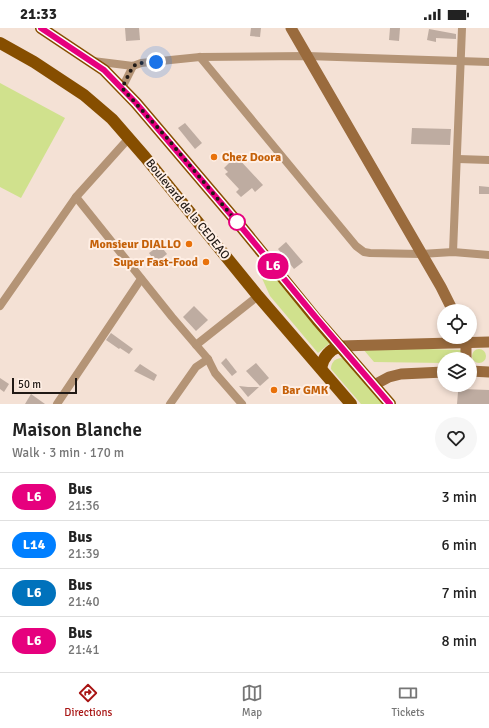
<!DOCTYPE html>
<html lang="en">
<head>
<meta charset="utf-8">
<style>
	:root { --surface:#fff; --page:#f6f6f6; --text:#222; --muted:#767676; --line:#e0e0e0; --accent:#a81413 }
	body { margin:0; font-family:Signika,sans-serif; background:var(--page); color:var(--text); height:100vh; display:flex; flex-direction:column; font-size:15px; white-space:nowrap }
	* { box-sizing:border-box; margin:0 }
	p { font-size:13px; color:var(--muted) }
	.icon { flex:none; width:22px; height:22px; fill:none; stroke:currentColor; stroke-width:2; stroke-linecap:round; stroke-linejoin:round }
	.map { position:relative; height:376px; overflow:hidden }
	.panel { display:flex; flex-direction:column; background:var(--surface); flex:1 }
	.panel>* { flex:none }
	.badge { padding:0 8px; border-radius:13px; font-size:14px; line-height:26px }
	.buttons { position:absolute; left:437px; top:276px; display:grid; gap:8px }
	.buttons a { display:grid; place-items:center; width:40px; height:40px; border-radius:50%; background:var(--surface); box-shadow:0 2px 6px #0003; font-size:20px }
	.scale { position:absolute; left:12px; bottom:10px; width:65px; box-sizing:border-box; padding-left:4px; border:2px solid #201915; border-top:0; font-size:11px; line-height:14px; white-space:nowrap; color:#201915; -webkit-text-stroke:3px #ffefe5; paint-order:stroke }
	.you { position:absolute; width:20px; height:20px; margin:-10px; border:3px solid #fff; border-radius:50%; background:#1a73e8; box-shadow:0 0 0 6px #1a73e833 }
	.map>.badge { position:absolute; translate:-50% -50%; box-shadow:0 0 0 2px #fff }
	.round { display:grid; place-items:center; flex:none; width:42px; height:42px; border-radius:21px; background:var(--page) }
	.headline { display:flex; align-items:center; justify-content:space-between; height:68px; padding:0 12px }
	h1 { font-size:19px; font-weight:600; line-height:30px }
	ul { padding:0; list-style:none }
	li { display:flex; align-items:center; gap:12px; height:48px; padding:0 12px; border-top:1px solid var(--line) }
	li div { flex:1 }
	li b { display:block; font-size:15px }
	li em { font-style:normal }
	li .badge { min-width:44px; font-weight:700; text-align:center }
	.status { display:flex; justify-content:space-between; align-items:center; height:28px; padding:0 20px; background:var(--surface); direction:ltr }
	.status svg { height:11px; fill:currentColor }
	.tabs { display:flex; justify-content:space-around; align-items:center; height:56px; border-top:1px solid var(--line); background:var(--surface); font-size:11px; color:var(--muted) }
	.tabs a { display:grid; justify-items:center; gap:2px }
	.tabs .on { color:var(--accent) }
	.map>svg:first-child { display:block }
	.green { fill:#d0e18d }
	.building { fill:#beaca1 }
	.lines { fill:none; stroke-linecap:round; stroke-linejoin:round }
	.street { stroke:#b49476; stroke-width:8 }
	.secondary { stroke:#9a6b3d; stroke-width:11 }
	.primary { stroke:#864e00; stroke-width:12 }
	.line-casing { stroke:#fff; stroke-width:9 }
	.line { stroke:#e6007e; stroke-width:6 }
	.walk { stroke:#201915; stroke-width:4; stroke-dasharray:0 7.2 }
	.food-dot { fill:#e8710a; stroke:#ffefe5; stroke-width:1.5 }
	.stop-dot { fill:#fff; stroke:#e6007e; stroke-width:2 }
	.labels { text-anchor:middle; stroke-width:4; stroke-linejoin:round; paint-order:stroke }
	.food-label { font-size:12px; font-weight:bold; fill:#c56008; stroke:#ffefe5; text-anchor:start }
	.street-label { font-size:12px; fill:#201915; stroke:#ffefe5 }
</style>
</head>
<body>
<div class="status"><b>21:33</b><svg viewBox="0 0 49 12"><path d="M0 12V9h3v3zM5 12V6h3v6zM10 12V3h3v9zM15 12V0h3v12zM26 1h20v11H26zM47 4h2v5h-2z"/></svg></div>
<div class="map">
<svg width="489" height="376" viewBox="0 0 489 376">
	<rect width="100%" height="100%" fill="#f4e1d5"/>
	<g class="green">
		<path d="M 0,55 L 65,90 L 21,170 L 0,159 Z"/>
		<path d="M 261,232 L 331,314 L 318,325 L 270,268 L 256,237 Z"/>
		<path d="M 364,319 L 461,322 L 461,331 L 444,331 L 444,335 L 374,334 L 363,321 Z"/>
		<circle cx="479" cy="328" r="7"/>
		<path d="M 341,330 L 344,331 L 383,376 L 361,376 L 331,341 C 331,335 334,331 341,330 Z"/>
	</g>
	<g class="building">
		<path d="M 125,0 L 139,0 L 140,12 L 126,13 Z"/>
		<path d="M 251,0 L 261,0 L 260,9 L 250,8 Z"/>
		<path d="M 390,0 L 400,0 L 399,13 L 389,12 Z"/>
		<path d="M 429,1 L 456,6 L 456,11 L 436,10 L 436,14 L 427,12 Z"/>
		<path d="M 185,95 L 202,115 L 195,121 L 178,100 Z"/>
		<path d="M 412,100 L 451,101 L 450,117 L 411,116 Z"/>
		<path d="M 236,128 L 263,157 L 255,164 L 252,160 L 241,169 L 236,164 L 239,161 L 225,146 L 228,144 L 224,140 Z"/>
		<path d="M 479,158 L 489,159 L 489,166 L 479,166 Z"/>
		<path d="M 286,214 L 303,234 L 294,241 L 278,221 Z"/>
		<path d="M 160,217 L 167,226 L 156,235 L 149,225 Z"/>
		<path d="M 194,278 L 208,292 L 196,303 L 183,289 Z"/>
		<path d="M 111,305 L 133,321 L 129,326 L 120,320 L 119,321 L 106,312 Z"/>
		<path d="M 226,330 L 237,344 L 232,348 L 221,335 Z"/>
		<path d="M 256,335 L 269,350 L 260,358 L 246,343 Z"/>
		<path d="M 140,336 L 157,347 L 154,353 L 134,343 Z"/>
		<path d="M 0,350 L 9,356 L 4,364 L 0,361 Z"/>
		<path d="M 239,358 L 248,359 L 259,359 L 248,369 Z"/>
		<path d="M 462,361 L 489,362 L 489,376 L 457,376 L 458,364 L 461,364 Z"/>
		<path d="M 31,366 L 45,376 L 25,376 Z"/>
	</g>
	<g class="lines">
		<g class="street">
			<path d="M 200,29 L 356,218 L 364,224 L 370,225 L 421,226 L 453,224 L 489,227"/>
			<path d="M 93,33 L 133,38 L 141,35 L 200,29 L 307,28 L 489,34"/>
			<path d="M 122,60 L 133,38"/>
			<path d="M 458,131 L 489,132"/>
			<path d="M 76,169 L 172,289 L 208,331 L 215,345 L 242,376"/>
			<path d="M 453,224 L 462,0"/>
			<path d="M 0,278 L 76,169 L 129,110"/>
			<path d="M 196,317 L 258,268"/>
			<path d="M 57,376 L 141,251"/>
			<path d="M 170,376 L 196,339 L 208,331"/>
		</g>
		<g class="secondary">
			<path d="M 291,0 L 441,259 L 453,283"/>
			<path d="M 464,309 L 466,314 L 466,331"/>
			<path d="M 340,318 L 489,314"/>
			<path d="M 470,343 L 489,344"/>
			<path d="M 374,357 L 389,349 L 401,346 L 444,344"/>
		</g>
		<g class="primary">
			<path d="M 41,0 L 104,42 L 136,75 L 238,195 L 317,292 L 390,376"/>
			<path d="M 0,15 L 34,34 L 84,67 L 112,91 L 145,129 L 258,268 L 351,376"/>
			<path d="M 321,340 C 323,329 329,322 340,318"/>
		</g>
	</g>
	<g class="lines">
		<g class="line-casing">
			<path id="line" d="M 41,0 L 104,42 L 136,75 L 238,195 L 318,292 L 390,376"/>
		</g>
		<use href="#line" class="line"/>
		<path class="walk" d="M 156,34 L 141,35 L 133,38 L 122,60 L 167,110 L 237,194"/>
	</g>
	<g class="food-dot">
		<circle cx="214" cy="129" r="4"/>
		<circle cx="189" cy="216" r="4"/>
		<circle cx="206" cy="234" r="4"/>
		<circle cx="274" cy="362" r="4"/>
	</g>
	<circle class="stop-dot" cx="237" cy="194" r="8"/>
	<g class="labels">
		<g class="food-label">
			<text x="222" y="133">Chez Doora</text>
			<text x="181" y="220" text-anchor="end">Monsieur DIALLO</text>
			<text x="198" y="238" text-anchor="end">Super Fast-Food</text>
			<text x="282" y="366">Bar GMK</text>
		</g>
		<g class="street-label">
			<text transform="translate(188 181) rotate(51)" y="4">Boulevard de la CEDEAO</text>
		</g>
	</g>
</svg>
<div class="buttons">
<a><svg class="icon" aria-label="locate" viewBox="0 0 24 24"><circle cx="12" cy="12" r="6"/><path d="M12 2v4M12 18v4M2 12h4M18 12h4"/></svg></a>
<a><svg class="icon" aria-label="layers" viewBox="0 0 24 24"><path d="M12 4l9 5-9 5-9-5zM3 14l9 5 9-5"/></svg></a>
</div>
<div class="scale">50 m</div>
<div class="you" style="left:156px;top:34px"></div>
<b class="badge" style="left:273px;top:238px;background:#e6007e;color:#fff">L6</b>
</div>
<section class="panel">
<div class="headline"><div><h1>Maison Blanche</h1><p>Walk · 3 min · 170 m</p></div><a class="round"><svg class="icon" aria-label="heart" viewBox="0 0 24 24"><path d="M12 20l-8-8c-3-5 5-10 8-4 3-6 11-1 8 4z"/></svg></a></div>
<ul>
<li><span class="badge" style="background:#e6007e;color:#fff">L6</span><div><b>Bus</b><p>21:36</p></div><em>3 min</em></li>
<li><span class="badge" style="background:#007fff;color:#fff">L14</span><div><b>Bus</b><p>21:39</p></div><em>6 min</em></li>
<li><span class="badge" style="background:#0072bc;color:#fff">L6</span><div><b>Bus</b><p>21:40</p></div><em>7 min</em></li>
<li><span class="badge" style="background:#e6007e;color:#fff">L6</span><div><b>Bus</b><p>21:41</p></div><em>8 min</em></li>
</ul>
</section>
<nav class="tabs">
<a class="on"><svg class="icon" aria-label="directions" viewBox="0 0 24 24"><path d="M12 3l9 9-9 9-9-9zM9 14v-3h6M13 9l2 2-2 2"/></svg>Directions</a>
<a><svg class="icon" aria-label="map" viewBox="0 0 24 24"><path d="M3 6l6-2 6 2 6-2v14l-6 2-6-2-6 2zM9 4v14M15 6v14"/></svg>Map</a>
<a><svg class="icon" aria-label="tickets" viewBox="0 0 24 24"><path d="M3 7h18v10H3zM15 7v10"/></svg>Tickets</a>
</nav>
</body>
</html>
